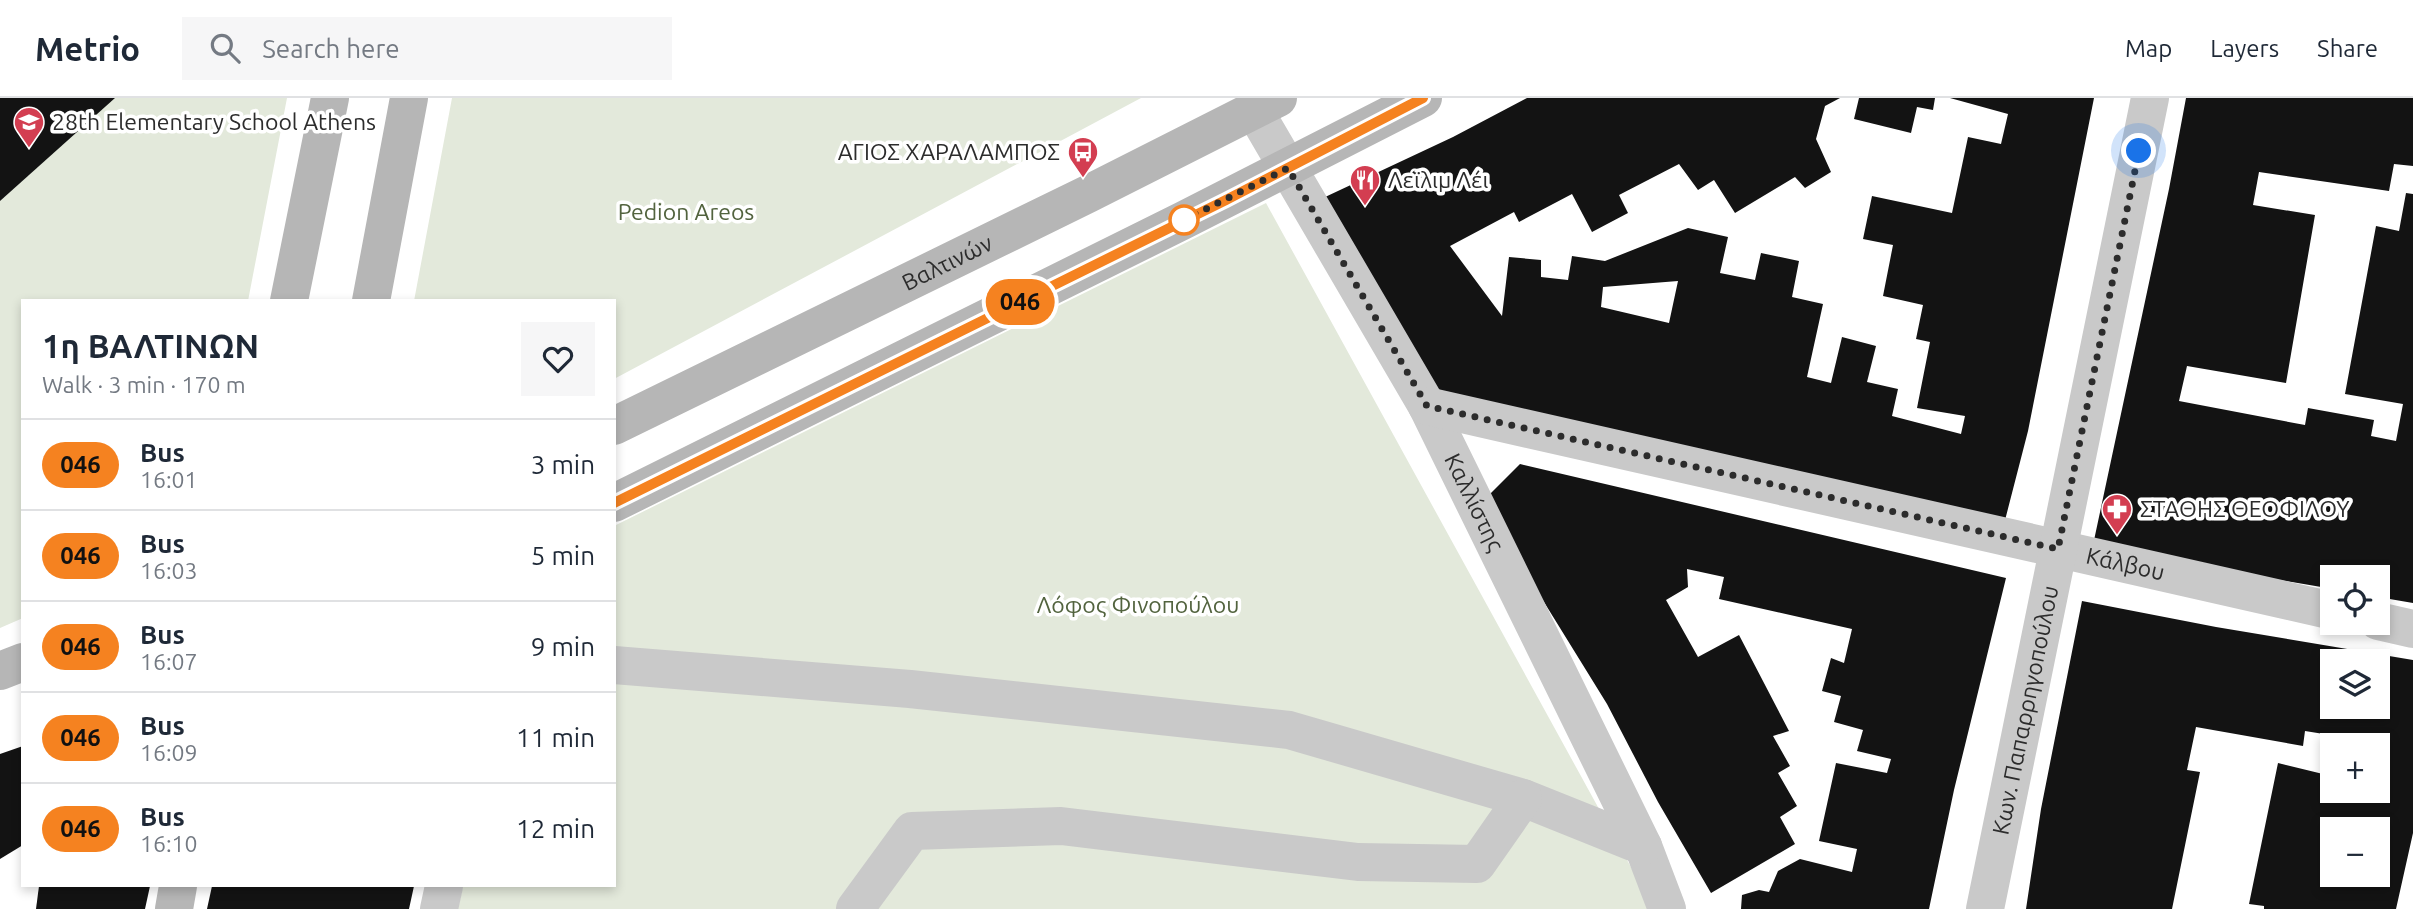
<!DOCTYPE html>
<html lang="en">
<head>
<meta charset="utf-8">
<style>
	:root { --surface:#fff; --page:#f6f6f7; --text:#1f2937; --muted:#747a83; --line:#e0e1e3 }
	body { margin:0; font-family:Ubuntu,sans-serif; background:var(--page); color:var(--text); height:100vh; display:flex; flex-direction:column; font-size:26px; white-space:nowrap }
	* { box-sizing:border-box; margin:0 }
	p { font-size:23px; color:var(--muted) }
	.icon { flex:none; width:38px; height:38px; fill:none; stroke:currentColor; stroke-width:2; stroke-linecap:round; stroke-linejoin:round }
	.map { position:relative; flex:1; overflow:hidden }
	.side { position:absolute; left:21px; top:201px; width:595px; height:588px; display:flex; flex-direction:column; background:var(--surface); border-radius:0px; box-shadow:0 4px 10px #0003 }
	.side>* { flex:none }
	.badge { padding:0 14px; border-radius:23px; font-size:24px; line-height:46px }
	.tools { position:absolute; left:2320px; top:467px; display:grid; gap:14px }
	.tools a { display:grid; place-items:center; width:70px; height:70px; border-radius:0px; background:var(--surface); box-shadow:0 4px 10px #0003; font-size:35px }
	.you { position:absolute; width:35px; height:35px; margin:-18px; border:5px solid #fff; border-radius:50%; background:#1a73e8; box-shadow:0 0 0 10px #1a73e833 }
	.map>.badge { position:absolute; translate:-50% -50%; box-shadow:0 0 0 4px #fff }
	.round { display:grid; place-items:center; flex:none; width:74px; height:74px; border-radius:0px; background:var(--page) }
	.headline { display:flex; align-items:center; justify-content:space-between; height:119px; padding:0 21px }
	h1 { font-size:33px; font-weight:700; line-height:52px }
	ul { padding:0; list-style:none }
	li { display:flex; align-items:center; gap:21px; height:91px; padding:0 21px; border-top:2px solid var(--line) }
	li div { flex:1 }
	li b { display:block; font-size:26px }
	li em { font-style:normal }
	li .badge { min-width:77px; font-weight:700; text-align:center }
	header { display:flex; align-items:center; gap:42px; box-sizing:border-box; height:98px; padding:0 35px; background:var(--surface); border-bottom:2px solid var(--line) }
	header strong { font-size:33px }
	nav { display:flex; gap:38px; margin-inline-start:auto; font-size:24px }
	.search { width:490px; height:63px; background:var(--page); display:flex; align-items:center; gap:18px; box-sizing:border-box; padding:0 24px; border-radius:0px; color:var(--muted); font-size:26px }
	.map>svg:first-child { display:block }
	.green { fill:#e3e9db }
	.building { fill:#131313; fill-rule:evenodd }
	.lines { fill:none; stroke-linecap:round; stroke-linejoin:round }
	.street { stroke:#c9c9c9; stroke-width:38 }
	.secondary { stroke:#b6b6b6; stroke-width:38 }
	.line-casing { stroke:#fff; stroke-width:16 }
	.line { stroke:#f58220; stroke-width:10 }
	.walk { stroke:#2c2c2c; stroke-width:7; stroke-dasharray:0 12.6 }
	.stop-dot { fill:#fff; stroke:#f58220; stroke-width:3.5 }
	.labels { text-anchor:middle; stroke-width:7; stroke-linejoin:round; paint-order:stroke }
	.poi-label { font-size:23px; fill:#2c2c2c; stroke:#fff; text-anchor:start }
	.park-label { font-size:23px; fill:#52633e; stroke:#fff }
	.street-label { font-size:23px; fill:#2c2c2c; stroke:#fff }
</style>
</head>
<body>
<header>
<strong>Metrio</strong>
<div class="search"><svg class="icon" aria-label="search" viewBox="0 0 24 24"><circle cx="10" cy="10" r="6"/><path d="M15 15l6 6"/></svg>Search here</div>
<nav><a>Map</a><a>Layers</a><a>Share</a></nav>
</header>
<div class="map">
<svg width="2413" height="811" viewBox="0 0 2413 811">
	<rect width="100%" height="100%" fill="#fff"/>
	<g class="green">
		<path d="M 0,0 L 287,0 L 248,203 L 23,203 L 23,520 L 0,530 Z"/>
		<path d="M 452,0 L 1141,0 L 614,281 L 614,203 L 414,203 Z"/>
		<path d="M 1266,105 L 1654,811 L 458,811 L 463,788 L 614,788 L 614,428 Z"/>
	</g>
	<g class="building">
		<path d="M 0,0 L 115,0 L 0,103 Z"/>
		<path d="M 1527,0 L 1840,0 L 1825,8 L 1816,41 L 1831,74 L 1805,90 L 1795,79 L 1735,115 L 1714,82 L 1698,92 L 1679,66 L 1619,97 L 1628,115 L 1592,134 L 1572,96 L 1519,124 L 1514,114 L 1450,148 L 1502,218 L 1509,159 L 1541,162 L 1541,179 L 1568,182 L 1572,158 L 1605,163 L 1688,130 L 1728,139 L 1720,175 L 1755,182 L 1761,155 L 1799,163 L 1792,199 L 1823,206 L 1807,279 L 1831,285 L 1842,239 L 1876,248 L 1867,284 L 1898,291 L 1892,318 L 1961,336 L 1965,318 L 1917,310 L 1930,244 L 1916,241 L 1923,207 L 1883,198 L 1893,147 L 1863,141 L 1872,98 L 1952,115 L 1968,39 L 2001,46 L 2008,16 L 1950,0 L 2094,0 L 2028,333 L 2003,430 L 1427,298 L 1323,100 L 1453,39 ZM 1678,183 L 1669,225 L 1601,209 L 1603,189 Z"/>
		<path d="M 1859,0 L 1935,0 L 1933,12 L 1917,9 L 1911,35 L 1854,21 Z"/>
		<path d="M 2186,0 L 2413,0 L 2413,68 L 2394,66 L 2389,93 L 2259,74 L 2253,107 L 2315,117 L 2286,285 L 2187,268 L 2179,303 L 2305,327 L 2308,310 L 2374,322 L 2371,338 L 2396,343 L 2403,306 L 2345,296 L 2376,128 L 2399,133 L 2406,95 L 2413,96 L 2413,505 L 2378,499 L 2378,480 L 2333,480 L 2333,491 L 2190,467 L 2093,447 L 2169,91 Z"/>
		<path d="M 1520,366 L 2006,480 L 1954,692 L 1929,811 L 1741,811 L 1742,797 L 1759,792 L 1769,794 L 1778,773 L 1800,761 L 1852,774 L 1857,751 L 1819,743 L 1836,665 L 1887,675 L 1891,661 L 1857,653 L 1863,632 L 1834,624 L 1841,598 L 1822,593 L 1831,560 L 1844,565 L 1852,531 L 1719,501 L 1724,479 L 1687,471 L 1688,489 L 1666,502 L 1698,559 L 1739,537 L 1789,633 L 1773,638 L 1790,668 L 1778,675 L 1797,708 L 1780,719 L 1795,746 L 1711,795 L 1658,704 L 1607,606 L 1482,404 Z"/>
		<path d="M 2082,503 L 2216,529 L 2413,562 L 2413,735 L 2396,811 L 2264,811 L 2264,808 L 2249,806 L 2278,665 L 2323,676 L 2330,637 L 2305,633 L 2303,648 L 2196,629 L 2187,672 L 2200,674 L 2172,811 L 2026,811 L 2041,711 ZM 2333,564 L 2378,564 L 2378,609 L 2333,609 ZM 2333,648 L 2378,648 L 2378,693 L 2333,693 ZM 2333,732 L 2378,732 L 2378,777 L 2333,777 Z"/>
		<path d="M 23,648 L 23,747 L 0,761 L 0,656 Z"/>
		<path d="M 39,788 L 150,788 L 145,811 L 36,811 Z"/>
		<path d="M 212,788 L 414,788 L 409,811 L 207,811 Z"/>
	</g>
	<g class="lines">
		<g class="street">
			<path id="s1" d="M 1254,12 L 1427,308 L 1643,748 L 1667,811"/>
			<path id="s2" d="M 1427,308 L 2333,513"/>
			<path d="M 2378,523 L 2413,531"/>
			<path d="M 614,567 L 910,591 L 1289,632 L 1523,700 L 1643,748"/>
			<path d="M 439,811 L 444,788"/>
			<path d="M 855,811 L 912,733 L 1061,728 L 1358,764 L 1477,766 L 1523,700"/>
			<path id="s3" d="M 1985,811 L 2150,0"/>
		</g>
		<g class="secondary">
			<path d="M 289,203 L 330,0"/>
			<path d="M 371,203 L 409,0"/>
			<path id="s4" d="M 614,328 L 1088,96 L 1278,0"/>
			<path d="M 614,405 L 1184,122 L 1423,0"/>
			<path d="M 0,573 L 23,564"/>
			<path d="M 174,811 L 178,788"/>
		</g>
	</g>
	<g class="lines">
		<g class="line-casing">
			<path id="line" d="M 614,405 L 1226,102 L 1423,0"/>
		</g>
		<use href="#line" class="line"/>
		<path class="walk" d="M 1184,122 L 1288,70 L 1427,308 L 2058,451 L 2139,53"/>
	</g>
	<defs>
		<g id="school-pin" transform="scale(1.575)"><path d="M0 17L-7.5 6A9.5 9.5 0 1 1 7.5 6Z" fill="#d33e51" stroke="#fff"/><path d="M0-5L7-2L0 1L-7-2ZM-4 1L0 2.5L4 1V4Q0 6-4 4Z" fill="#fff"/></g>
		<g id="bus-pin" transform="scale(1.575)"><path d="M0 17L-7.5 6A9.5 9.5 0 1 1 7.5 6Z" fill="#d33e51" stroke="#fff"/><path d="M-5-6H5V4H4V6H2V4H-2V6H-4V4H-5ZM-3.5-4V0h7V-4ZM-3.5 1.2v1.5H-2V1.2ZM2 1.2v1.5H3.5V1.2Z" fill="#fff"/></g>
		<g id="restaurant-pin" transform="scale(1.575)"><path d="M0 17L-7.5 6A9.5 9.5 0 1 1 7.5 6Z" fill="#d33e51" stroke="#fff"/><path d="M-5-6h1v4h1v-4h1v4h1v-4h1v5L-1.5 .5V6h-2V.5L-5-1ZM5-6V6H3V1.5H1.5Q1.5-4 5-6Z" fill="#fff"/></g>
		<g id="pharmacy-pin" transform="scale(1.575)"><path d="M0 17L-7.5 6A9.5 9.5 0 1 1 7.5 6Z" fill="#d33e51" stroke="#fff"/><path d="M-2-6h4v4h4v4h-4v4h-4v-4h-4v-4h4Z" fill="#fff"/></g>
	</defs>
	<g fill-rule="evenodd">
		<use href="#school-pin" x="29" y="24"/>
		<use href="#bus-pin" x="1083" y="54"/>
		<use href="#restaurant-pin" x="1365" y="82"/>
		<use href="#pharmacy-pin" x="2117" y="411"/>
	</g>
	<circle class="stop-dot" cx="1184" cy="122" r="14"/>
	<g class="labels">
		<g class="poi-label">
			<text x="52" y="32">28th Elementary School Athens</text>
			<text x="1060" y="62" text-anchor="end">ΑΓΙΟΣ ΧΑΡΑΛΑΜΠΟΣ</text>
			<text x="1388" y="90">Λεϊλιμ Λέι</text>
			<text x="2140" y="419">ΣΤΑΘΗΣ ΘΕΟΦΙΛΟΥ</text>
		</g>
		<g class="park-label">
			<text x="686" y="122">Pedion Areos</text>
			<text x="1138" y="515">Λόφος Φινοπούλου</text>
		</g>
		<g class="street-label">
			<text dy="8" stroke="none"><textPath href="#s4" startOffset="371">Βαλτινών</textPath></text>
			<text dy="8" stroke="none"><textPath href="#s1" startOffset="450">Καλλίστης</textPath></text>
			<text dy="8" stroke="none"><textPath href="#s2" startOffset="716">Κάλβου</textPath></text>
			<text dy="8" stroke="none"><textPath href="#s3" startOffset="203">Κων. Παπαρρηγοπούλου</textPath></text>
		</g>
	</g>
</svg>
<div class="tools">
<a><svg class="icon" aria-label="locate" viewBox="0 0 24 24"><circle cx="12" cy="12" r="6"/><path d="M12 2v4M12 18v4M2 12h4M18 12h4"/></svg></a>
<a><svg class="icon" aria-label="layers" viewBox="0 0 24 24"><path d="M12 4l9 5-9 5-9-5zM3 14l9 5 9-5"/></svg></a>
<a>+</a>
<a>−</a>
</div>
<div class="you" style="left:2139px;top:53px"></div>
<b class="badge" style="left:1020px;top:204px;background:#f58220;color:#111">046</b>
<section class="side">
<div class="headline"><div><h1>1η ΒΑΛΤΙΝΩΝ</h1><p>Walk · 3 min · 170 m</p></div><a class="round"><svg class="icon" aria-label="heart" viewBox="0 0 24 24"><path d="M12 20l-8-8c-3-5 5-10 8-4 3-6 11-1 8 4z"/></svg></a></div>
<ul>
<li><span class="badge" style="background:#f58220;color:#111">046</span><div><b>Bus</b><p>16:01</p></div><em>3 min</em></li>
<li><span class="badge" style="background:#f58220;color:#111">046</span><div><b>Bus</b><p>16:03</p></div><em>5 min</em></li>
<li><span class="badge" style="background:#f58220;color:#111">046</span><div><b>Bus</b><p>16:07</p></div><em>9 min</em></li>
<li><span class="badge" style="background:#f58220;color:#111">046</span><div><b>Bus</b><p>16:09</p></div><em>11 min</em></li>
<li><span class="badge" style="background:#f58220;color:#111">046</span><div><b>Bus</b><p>16:10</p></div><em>12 min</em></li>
</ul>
</section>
</div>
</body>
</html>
